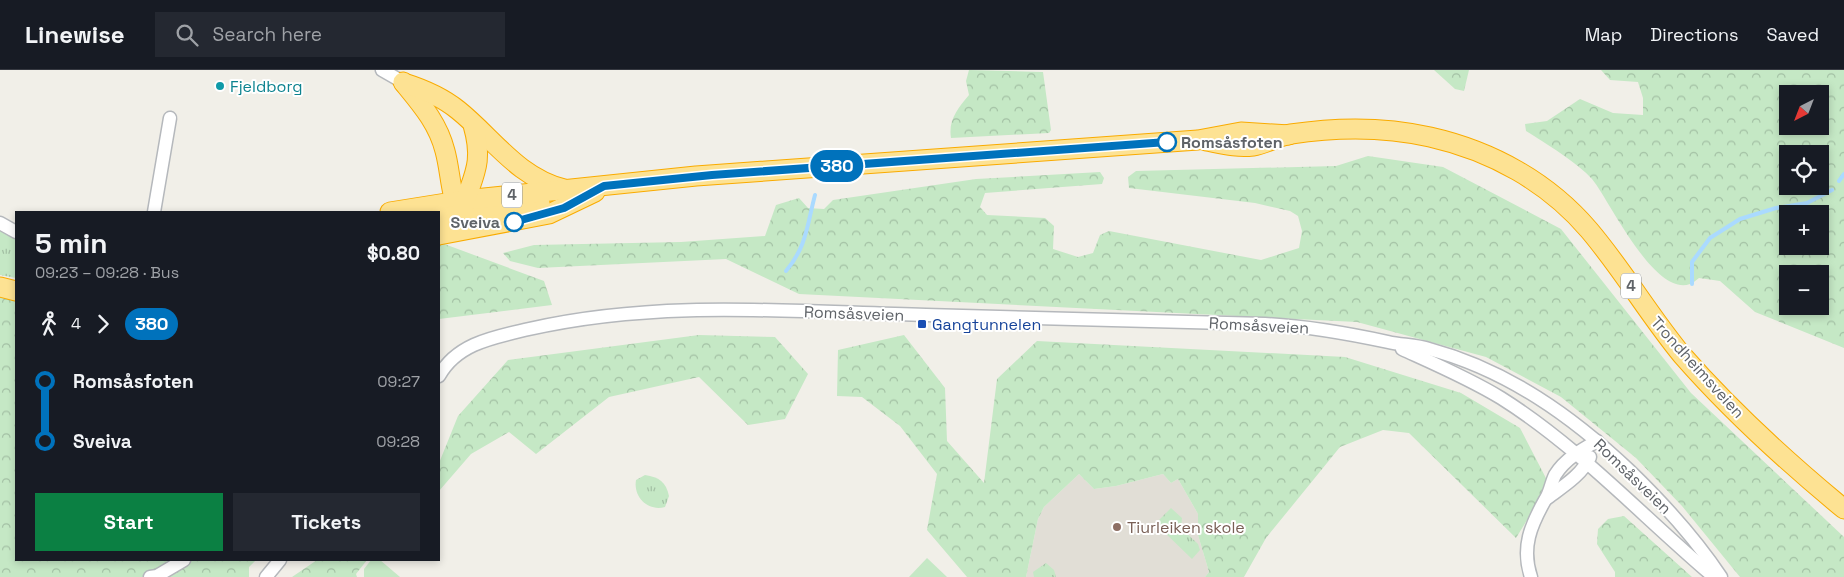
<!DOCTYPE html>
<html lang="en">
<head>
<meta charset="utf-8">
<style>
	:root { --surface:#171b24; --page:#242831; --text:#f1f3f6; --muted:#9ea1a6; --line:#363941; --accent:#0b8043 }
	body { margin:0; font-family:"Space Grotesk",sans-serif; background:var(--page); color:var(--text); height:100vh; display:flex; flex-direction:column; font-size:19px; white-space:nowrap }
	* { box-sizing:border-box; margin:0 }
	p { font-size:16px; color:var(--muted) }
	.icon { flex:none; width:28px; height:28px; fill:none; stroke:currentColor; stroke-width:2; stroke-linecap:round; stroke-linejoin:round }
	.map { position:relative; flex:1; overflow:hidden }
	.sheet { position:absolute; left:15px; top:141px; width:425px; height:350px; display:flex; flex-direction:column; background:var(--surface); border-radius:0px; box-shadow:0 2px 8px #0003 }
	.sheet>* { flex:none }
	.badge { padding:0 10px; border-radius:16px; font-size:18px; line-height:32px }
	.needle { width:32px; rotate:222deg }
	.controls { position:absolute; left:1779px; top:15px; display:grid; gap:10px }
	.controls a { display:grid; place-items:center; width:50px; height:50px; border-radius:0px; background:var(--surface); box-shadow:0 2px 8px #0003; font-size:25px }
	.map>.badge { position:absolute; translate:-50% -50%; box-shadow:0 0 0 2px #fff }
	.legs { display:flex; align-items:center; gap:8px; height:55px; padding:0 20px; font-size:16px }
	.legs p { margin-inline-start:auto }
	.overview { display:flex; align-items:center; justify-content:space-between; height:85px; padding:0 20px }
	h1 { font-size:28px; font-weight:800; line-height:38px }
	.button { display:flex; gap:10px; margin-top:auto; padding:10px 20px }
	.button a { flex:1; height:58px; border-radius:0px; background:var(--accent); color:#fff; font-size:20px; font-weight:800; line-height:58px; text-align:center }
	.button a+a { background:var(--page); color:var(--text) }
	ul { padding:0 20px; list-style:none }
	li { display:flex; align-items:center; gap:18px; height:60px; font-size:19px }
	li i { display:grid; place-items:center; width:8px; height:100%; margin:0 6px; background:currentColor }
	li i::after { content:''; width:12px; height:12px; margin:-6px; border:4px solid; border-radius:50%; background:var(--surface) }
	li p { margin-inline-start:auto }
	li:first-child i { background:linear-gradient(#0000 50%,currentColor 0) }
	li:last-child i { background:linear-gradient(currentColor 50%,#0000 0) }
	header { display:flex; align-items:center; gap:30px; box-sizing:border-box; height:70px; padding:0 25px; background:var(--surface); border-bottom:1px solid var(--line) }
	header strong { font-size:24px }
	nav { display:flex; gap:28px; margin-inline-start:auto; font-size:18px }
	.search { width:350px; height:45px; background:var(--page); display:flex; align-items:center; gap:12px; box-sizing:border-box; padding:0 18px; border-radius:0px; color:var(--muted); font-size:19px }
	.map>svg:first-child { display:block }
	.education { fill:#e1ded6 }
	.grass { fill:url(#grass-tufts) }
	.forest { fill:url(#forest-crowns); fill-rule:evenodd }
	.garden { fill:#c5e8c5 }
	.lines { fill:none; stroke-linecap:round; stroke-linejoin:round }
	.stream { stroke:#aadaff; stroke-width:4 }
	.minor-casing { stroke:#b5b8bc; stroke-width:15 }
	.highway-casing { stroke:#f9ab00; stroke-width:21 }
	.minor { stroke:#fff; stroke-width:12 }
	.highway { stroke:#fde293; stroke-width:19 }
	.line-1-casing { stroke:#fff; stroke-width:11 }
	.line-1 { stroke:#0072bc; stroke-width:8 }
	.culture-dot { fill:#0f9aa8; stroke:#fff; stroke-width:2 }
	.stop-1-dot { fill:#fff; stroke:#0072bc; stroke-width:2.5 }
	.transit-dot { fill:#1a4fb4; stroke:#fff; stroke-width:2 }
	.education-dot { fill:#8d6e63; stroke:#fff; stroke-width:2 }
	.labels { text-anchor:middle; stroke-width:4; stroke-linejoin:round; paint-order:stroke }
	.shield { fill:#fff; stroke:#8f9295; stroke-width:1 }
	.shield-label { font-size:15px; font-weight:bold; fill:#5f6368 }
	.culture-label { font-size:16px; fill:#0d838f; stroke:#fff; text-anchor:start }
	.stop-label { font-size:16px; font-weight:bold; fill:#5f6368; stroke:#fff; text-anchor:start }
	.street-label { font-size:16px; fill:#5f6368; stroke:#fff }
	.transit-label { font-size:16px; fill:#164399; stroke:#fff; text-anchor:start }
	.education-label { font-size:16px; fill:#785e54; stroke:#fff; text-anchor:start }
</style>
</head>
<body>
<header>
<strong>Linewise</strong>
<div class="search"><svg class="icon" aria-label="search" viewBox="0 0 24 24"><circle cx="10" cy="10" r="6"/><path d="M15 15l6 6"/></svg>Search here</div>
<nav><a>Map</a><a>Directions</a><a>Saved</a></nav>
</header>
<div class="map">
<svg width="1844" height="507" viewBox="0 0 1844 507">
	<defs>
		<pattern id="grass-tufts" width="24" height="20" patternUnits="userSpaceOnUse" patternTransform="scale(1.25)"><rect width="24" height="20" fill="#c5e8c5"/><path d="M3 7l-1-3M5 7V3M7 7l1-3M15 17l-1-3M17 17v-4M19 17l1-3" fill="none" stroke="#a3c0a4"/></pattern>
		<pattern id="forest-crowns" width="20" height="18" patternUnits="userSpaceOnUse" patternTransform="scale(1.25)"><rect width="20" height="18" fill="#c5e8c5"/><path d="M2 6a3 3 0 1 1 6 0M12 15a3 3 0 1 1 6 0" fill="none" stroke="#a3c0a4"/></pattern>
	</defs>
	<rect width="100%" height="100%" fill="#f1efe8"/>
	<path class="education" d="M 1079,404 L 1094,419 L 1116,416 L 1163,404 L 1171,413 L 1178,409 L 1198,444 L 1198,465 L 1209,502 L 1205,507 L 1026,507 L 1038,449 L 1044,437 Z"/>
	<g class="grass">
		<path d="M 0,153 L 16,162 L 16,208 L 0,205 Z"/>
		<path d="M 645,405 C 659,407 666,412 669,426 L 665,437 C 648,442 633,427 636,410 Z"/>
		<path d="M 1171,438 L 1182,448 L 1181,458 L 1198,474 L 1200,480 L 1192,489 L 1160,458 L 1159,450 Z"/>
		<path d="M 1046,493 L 1054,500 L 1056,507 L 1034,507 L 1033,502 Z"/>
	</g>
	<g class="forest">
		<path d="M 969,0 L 1043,2 L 1051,60 L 1049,63 L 951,68 C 948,50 958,38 969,25 L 966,11 Z"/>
		<path d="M 1434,0 L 1469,0 L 1464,21 L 1455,19 Z"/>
		<path d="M 1601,0 L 1844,0 L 1844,278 L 1755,242 L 1720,211 L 1699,208 C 1696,210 1693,213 1690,214 C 1654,227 1610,131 1592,109 C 1578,93 1545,73 1526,61 L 1525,54 L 1547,51 L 1580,29 L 1613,43 L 1643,45 L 1643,28 L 1638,12 L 1610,10 ZM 1788,24 L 1820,24 L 1820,56 L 1788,56 ZM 1788,84 L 1820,84 L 1820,116 L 1788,116 ZM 1788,144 L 1820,144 L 1820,176 L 1788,176 ZM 1788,204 L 1820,204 L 1820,236 L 1788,236 Z"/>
		<path d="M 1368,86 L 1443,97 L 1561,159 L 1691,323 L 1844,467 L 1844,507 L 1740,507 L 1682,436 L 1636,388 L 1561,327 L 1486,287 L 1357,252 L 799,224 L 726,189 L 538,198 L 510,191 L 503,183 L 534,175 L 681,172 L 765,166 L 776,135 L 799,128 L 808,138 L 824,139 L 833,130 L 976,109 L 1100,102 L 1104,108 L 1102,114 L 985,123 L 980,137 L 987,145 L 1045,148 L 1054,156 L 1053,179 L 1078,187 L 1093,183 L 1100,165 L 1109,161 L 1261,190 L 1299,178 L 1302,161 L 1298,146 L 1290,141 L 1255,133 L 1129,118 L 1128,107 L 1136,101 L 1336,96 Z"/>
		<path d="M 439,172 L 544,211 L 552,235 L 439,249 Z"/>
		<path d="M 0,227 L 16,229 L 16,490 L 256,490 L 249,497 L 249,507 L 0,507 Z"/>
		<path d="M 699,265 L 775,267 L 808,304 L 785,349 L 748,355 L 699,307 L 609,327 L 536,384 L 509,362 L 471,384 L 439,421 L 439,393 L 458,346 L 508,290 Z"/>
		<path d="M 904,265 L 945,318 L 947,371 L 984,413 L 997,309 L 1037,271 L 1345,287 L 1461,323 L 1520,358 L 1549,414 L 1516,468 L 1409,363 L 1383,360 L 1340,377 L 1266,468 L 1244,507 L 1205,507 L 1209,502 L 1198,465 L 1198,444 L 1178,409 L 1171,413 L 1163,404 L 1116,416 L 1094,419 L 1079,404 L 1044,437 L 1038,449 L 1026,507 L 967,507 L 927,460 L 937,404 L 900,356 L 862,327 L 837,326 L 838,280 Z"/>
		<path d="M 1624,446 L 1692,507 L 1615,507 L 1615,502 L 1597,474 L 1598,459 L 1608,449 Z"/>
		<path d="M 317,490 L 367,490 L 356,504 L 357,507 L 292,507 Z"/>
	</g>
	<g class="garden">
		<path d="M 927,488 L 947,507 L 909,507 Z"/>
		<path d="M 371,490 L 380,490 L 400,507 L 364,507 L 364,499 Z"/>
	</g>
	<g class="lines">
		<g class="stream">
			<path d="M 1839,111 L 1844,104"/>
			<path d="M 786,201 C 807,176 807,155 815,125"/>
			<path d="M 1692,214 L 1692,192 L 1710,168 L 1740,149 L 1776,138 L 1807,133 L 1832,120"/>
		</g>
		<g class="minor-casing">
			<g id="minor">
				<path d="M 382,0 L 403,12"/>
				<path d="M 154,142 L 170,48"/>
				<path d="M 0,153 L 16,162"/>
				<path d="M 1402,279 C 1435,294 1470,309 1501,328 C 1579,377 1644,448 1714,507"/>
				<path d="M 439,306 C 457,273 495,267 529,259 C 660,229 793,242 926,245 C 1039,248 1152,251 1265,254 C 1307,256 1346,263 1388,272 C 1401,275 1416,275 1429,279 C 1507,300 1572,346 1630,401 C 1664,434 1695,468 1721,507"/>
				<path d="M 1546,429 C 1562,417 1582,405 1590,387"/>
				<path d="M 150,507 L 157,506 L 184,490"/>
				<path d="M 266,507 L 280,490"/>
				<path d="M 1531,507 C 1521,477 1531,455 1545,430 C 1550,423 1551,413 1555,405 C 1565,389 1581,380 1597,371"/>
			</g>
		</g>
		<g class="highway-casing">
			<g id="highway">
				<path d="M 403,12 C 421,34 438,53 445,81 C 451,103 450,126 461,145 L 540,133"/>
				<path d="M 404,13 C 423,19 442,27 458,40 C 493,68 517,107 564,119"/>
				<path d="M 1206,71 C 1222,74 1237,78 1253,76 C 1266,74 1278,66 1291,64 C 1337,57 1386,57 1430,67 C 1492,81 1548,112 1589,160 C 1623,200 1649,245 1682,285 C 1731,341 1787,392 1844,439"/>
				<path d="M 390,142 L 465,130 L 696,106 L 1198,70 L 1241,62 L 1289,65"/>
				<path d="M 439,148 L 461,145 C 471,107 485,97 473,55"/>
				<path d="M 439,165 L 549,144 L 595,122"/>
				<path d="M 0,217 L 16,221"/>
			</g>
		</g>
		<use href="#minor" class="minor"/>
		<use href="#highway" class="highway"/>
	</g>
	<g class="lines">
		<g class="line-1-casing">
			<path id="line-1" d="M 514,152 L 564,138 L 604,116 L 712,105 L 1167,72"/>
		</g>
		<use href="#line-1" class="line-1"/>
	</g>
	<circle class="culture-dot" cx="220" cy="16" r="5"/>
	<g class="stop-1-dot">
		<circle cx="1167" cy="72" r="9"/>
		<circle cx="514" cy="152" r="9"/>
	</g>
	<rect class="transit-dot" x="917" y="249" width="10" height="10" rx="2.5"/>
	<circle class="education-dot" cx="1117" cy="457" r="5"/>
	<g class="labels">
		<g class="shield">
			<rect x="502" y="112.5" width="20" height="25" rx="4"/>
			<rect x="1621" y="203.5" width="20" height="25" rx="4"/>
		</g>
		<g class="shield-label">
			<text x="512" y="130">4</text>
			<text x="1631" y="221">4</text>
		</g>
		<g class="culture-label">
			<text x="230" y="22">Fjeldborg</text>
		</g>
		<g class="stop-label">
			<text x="1181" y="78">Romsåsfoten</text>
			<text x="500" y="158" text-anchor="end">Sveiva</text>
		</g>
		<g class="street-label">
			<text transform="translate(854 243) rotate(2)" y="6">Romsåsveien</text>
			<text transform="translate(1259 255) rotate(3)" y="6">Romsåsveien</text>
			<text transform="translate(1698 297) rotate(48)" y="6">Trondheimsveien</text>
			<text transform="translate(1633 406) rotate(44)" y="6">Romsåsveien</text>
		</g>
		<g class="transit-label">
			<text x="932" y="260">Gangtunnelen</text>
		</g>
		<g class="education-label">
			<text x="1127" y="463">Tiurleiken skole</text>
		</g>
	</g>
</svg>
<div class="controls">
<a><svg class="needle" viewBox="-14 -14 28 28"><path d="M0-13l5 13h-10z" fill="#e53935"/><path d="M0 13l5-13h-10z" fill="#9ea1a6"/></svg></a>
<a><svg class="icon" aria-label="locate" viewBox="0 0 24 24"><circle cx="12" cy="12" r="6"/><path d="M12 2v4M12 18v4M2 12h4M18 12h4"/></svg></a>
<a>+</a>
<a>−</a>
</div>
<b class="badge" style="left:837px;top:96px;background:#0072bc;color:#fff">380</b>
<section class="sheet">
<div class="overview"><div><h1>5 min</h1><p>09:23 – 09:28 · Bus</p></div><b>$0.80</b></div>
<div class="legs"><svg class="icon" aria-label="walk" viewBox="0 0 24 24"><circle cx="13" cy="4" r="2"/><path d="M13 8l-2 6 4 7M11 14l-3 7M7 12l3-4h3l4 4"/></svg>4<svg class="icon" aria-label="forward" viewBox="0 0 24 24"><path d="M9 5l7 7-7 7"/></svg><b class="badge" style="background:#0072bc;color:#fff">380</b></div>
<ul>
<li><i style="color:#0072bc"></i><b>Romsåsfoten</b><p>09:27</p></li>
<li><i style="color:#0072bc"></i><b>Sveiva</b><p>09:28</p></li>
</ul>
<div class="button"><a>Start</a><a>Tickets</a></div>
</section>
</div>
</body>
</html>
